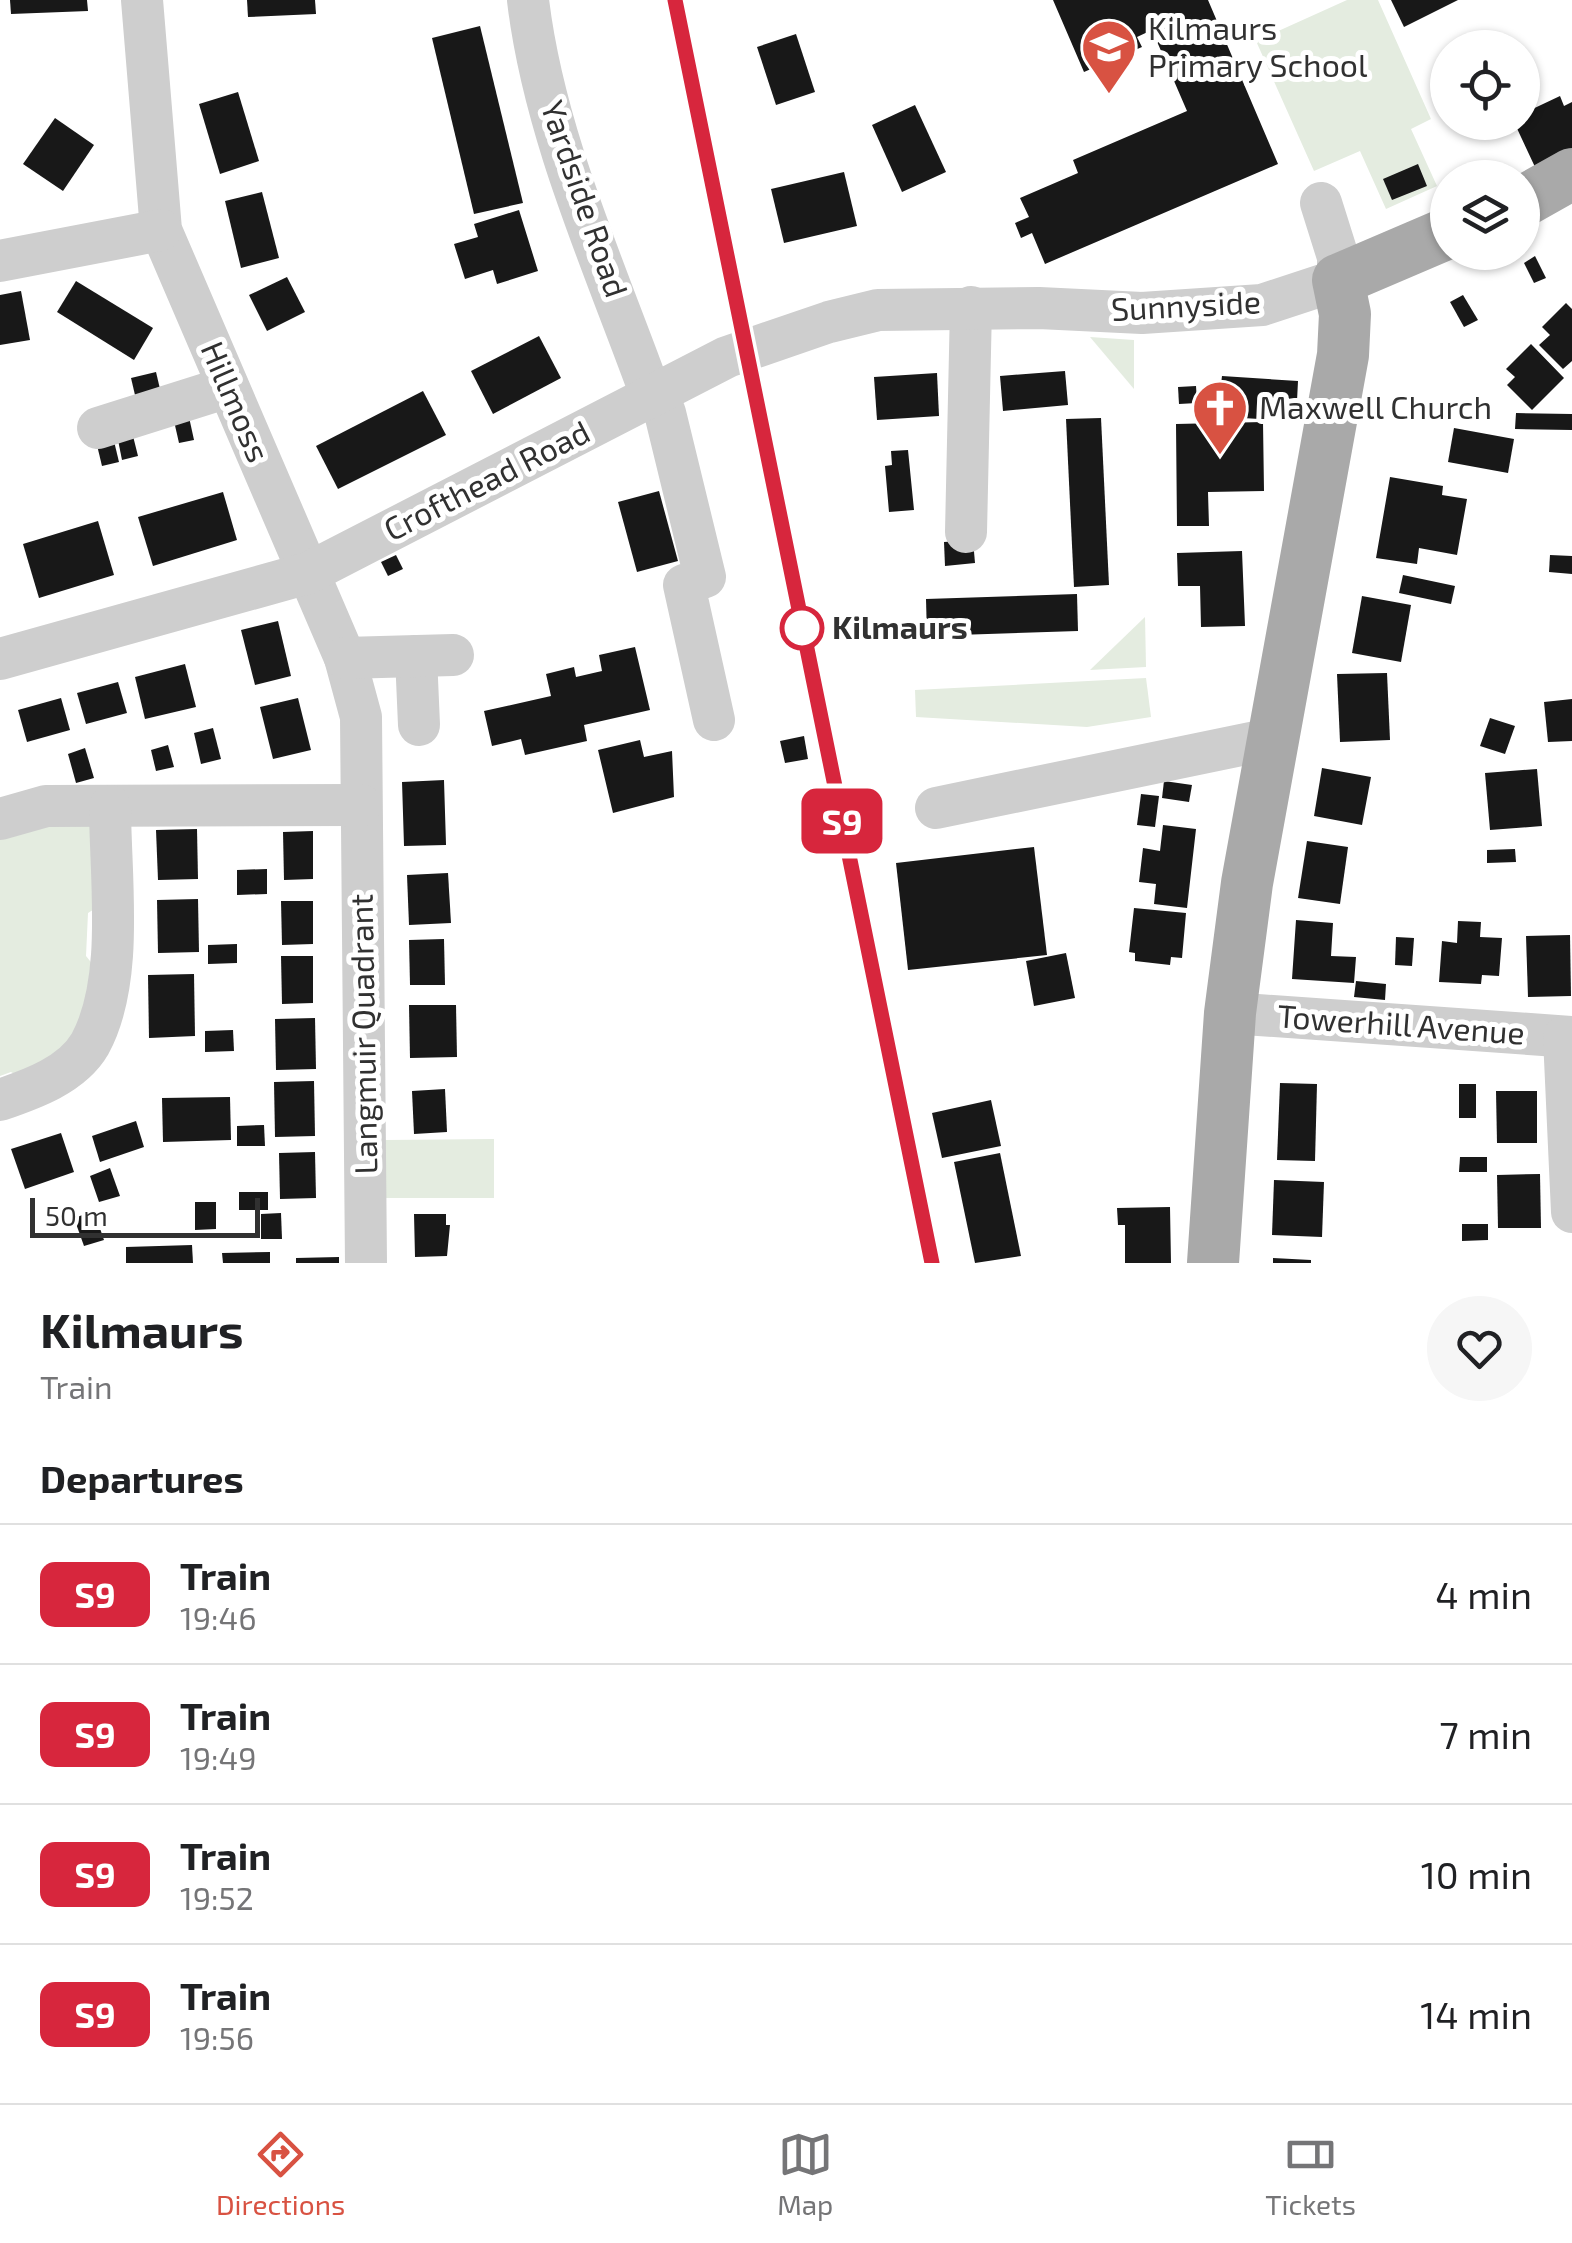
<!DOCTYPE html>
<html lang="en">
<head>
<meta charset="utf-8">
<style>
	:root { --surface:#fff; --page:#f6f6f6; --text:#202124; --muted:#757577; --line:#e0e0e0; --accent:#d85242 }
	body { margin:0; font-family:"Exo 2",sans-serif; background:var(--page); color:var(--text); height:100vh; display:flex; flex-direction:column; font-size:38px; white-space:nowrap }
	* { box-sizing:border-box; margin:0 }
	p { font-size:32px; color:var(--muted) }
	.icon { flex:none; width:55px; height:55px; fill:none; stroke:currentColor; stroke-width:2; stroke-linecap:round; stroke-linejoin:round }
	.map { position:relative; height:1263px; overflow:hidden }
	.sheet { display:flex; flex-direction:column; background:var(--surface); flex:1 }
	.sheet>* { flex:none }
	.badge { padding:0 20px; border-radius:15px; font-size:35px; line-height:65px }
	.controls { position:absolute; left:1430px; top:30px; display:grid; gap:20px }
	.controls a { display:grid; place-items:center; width:110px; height:110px; border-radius:50%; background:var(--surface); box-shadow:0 2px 8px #0004; font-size:50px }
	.scale { position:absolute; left:30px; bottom:25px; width:230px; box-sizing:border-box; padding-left:10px; border:5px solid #313131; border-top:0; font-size:28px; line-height:35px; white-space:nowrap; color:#313131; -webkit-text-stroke:8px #fff; paint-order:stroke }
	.map>.badge { position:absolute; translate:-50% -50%; box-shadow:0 0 0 5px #fff }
	h2 { padding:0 40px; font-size:38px; line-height:90px }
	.round { display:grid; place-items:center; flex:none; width:105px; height:105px; border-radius:52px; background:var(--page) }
	.overview { display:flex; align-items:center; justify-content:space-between; height:170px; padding:0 40px }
	h1 { font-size:48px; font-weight:700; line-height:75px }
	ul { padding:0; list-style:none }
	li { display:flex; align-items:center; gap:30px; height:140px; padding:0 40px; border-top:2px solid var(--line) }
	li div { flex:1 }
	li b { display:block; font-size:38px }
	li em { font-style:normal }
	li .badge { min-width:110px; font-weight:700; text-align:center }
	.dock { display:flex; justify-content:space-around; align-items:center; height:140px; border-top:2px solid var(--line); background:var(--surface); font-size:28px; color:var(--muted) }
	.dock a { display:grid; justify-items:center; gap:5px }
	.dock .on { color:var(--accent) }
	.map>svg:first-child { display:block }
	.green { fill:#e4ece0 }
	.building { fill:#181818 }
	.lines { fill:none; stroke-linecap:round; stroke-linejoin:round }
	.minor { stroke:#cecece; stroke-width:42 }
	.major { stroke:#a9a9a9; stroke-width:52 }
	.rail-casing { stroke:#868686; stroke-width:11 }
	.rail { stroke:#fff; stroke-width:8; stroke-dasharray:22; stroke-linecap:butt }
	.line-casing { stroke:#fff; stroke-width:22 }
	.line { stroke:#d7263d; stroke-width:15 }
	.stop-dot { fill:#fff; stroke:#d7263d; stroke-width:5 }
	.labels { text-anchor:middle; stroke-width:10; stroke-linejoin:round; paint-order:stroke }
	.poi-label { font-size:32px; fill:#313131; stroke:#fff; text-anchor:start }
	.street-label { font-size:32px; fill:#313131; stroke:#fff }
	.stop-label { font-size:32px; font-weight:bold; fill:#313131; stroke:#fff; text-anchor:start }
</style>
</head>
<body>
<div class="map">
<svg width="1572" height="1263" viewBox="0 0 1572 1263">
	<rect width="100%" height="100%" fill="#fff"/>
	<g class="green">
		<path d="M 1347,0 L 1378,0 L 1431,119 L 1411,129 L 1437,186 L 1386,209 L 1360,151 L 1314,171 L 1256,41 Z"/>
		<path d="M 1090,337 L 1134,340 L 1134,389 Z"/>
		<path d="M 1145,617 L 1146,667 L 1090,670 Z"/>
		<path d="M 1146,678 L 1151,717 L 1087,727 L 916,717 L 915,690 Z"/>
		<path d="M 102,818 L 99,906 L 88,913 L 86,956 L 98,971 L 78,1037 L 22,1079 L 11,1072 L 0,1076 L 0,830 Z"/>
		<path d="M 494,1139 L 494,1198 L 385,1198 L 385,1140 Z"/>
	</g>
	<g class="building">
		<path d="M 10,0 L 87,0 L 88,11 L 11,14 Z"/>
		<path d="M 247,0 L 315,0 L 316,14 L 248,17 Z"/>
		<path d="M 1053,0 L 1208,0 L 1278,164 L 1045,264 L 1032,233 L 1021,238 L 1015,223 L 1029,217 L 1020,198 L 1078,173 L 1073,160 L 1187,111 L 1152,30 L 1137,37 L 1142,47 L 1084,72 Z"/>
		<path d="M 1391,0 L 1458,0 L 1404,27 Z"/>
		<path d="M 480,26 L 523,203 L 474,214 L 432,38 Z"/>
		<path d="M 796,34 L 815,92 L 776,105 L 757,47 Z"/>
		<path d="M 238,92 L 259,161 L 220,174 L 199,104 Z"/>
		<path d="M 1560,96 L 1564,106 L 1572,102 L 1572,150 L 1535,167 L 1514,122 L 1522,122 L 1522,114 Z"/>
		<path d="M 915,105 L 946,172 L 902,192 L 872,125 Z"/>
		<path d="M 55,118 L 94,145 L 63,191 L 23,164 Z"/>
		<path d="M 1418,164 L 1427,186 L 1392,200 L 1383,179 Z"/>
		<path d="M 844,172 L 857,226 L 784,243 L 771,189 Z"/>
		<path d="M 262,192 L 279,258 L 241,268 L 225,201 Z"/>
		<path d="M 519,210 L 538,271 L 497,284 L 493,270 L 465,279 L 454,244 L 478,237 L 474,224 Z"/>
		<path d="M 1535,256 L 1546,278 L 1534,283 L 1524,263 Z"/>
		<path d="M 287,277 L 305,312 L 267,331 L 249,295 Z"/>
		<path d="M 76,281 L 153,328 L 134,360 L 57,312 Z"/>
		<path d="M 21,291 L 30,340 L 0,345 L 0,295 Z"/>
		<path d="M 1463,295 L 1478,320 L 1464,327 L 1450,302 Z"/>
		<path d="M 1566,303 L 1572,309 L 1572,361 L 1563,369 L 1539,345 L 1550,335 L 1542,327 Z"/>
		<path d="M 539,336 L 561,378 L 493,414 L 471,371 Z"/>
		<path d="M 1531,344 L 1564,378 L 1532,410 L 1507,385 L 1515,377 L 1506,369 Z"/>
		<path d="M 1065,371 L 1068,405 L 1003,411 L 1000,376 Z"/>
		<path d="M 156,372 L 160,389 L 135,395 L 131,378 Z"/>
		<path d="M 937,373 L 939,416 L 877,420 L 874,377 Z"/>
		<path d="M 1222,376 L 1298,381 L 1296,421 L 1226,417 L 1227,401 L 1214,400 L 1215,383 L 1221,384 Z"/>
		<path d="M 1196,386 L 1197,403 L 1179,404 L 1178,387 Z"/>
		<path d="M 423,391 L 446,435 L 338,489 L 316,446 Z"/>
		<path d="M 1516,413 L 1572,414 L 1572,430 L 1515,429 Z"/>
		<path d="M 189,417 L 194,440 L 179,443 L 174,421 Z"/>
		<path d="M 1101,418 L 1109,585 L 1074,587 L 1066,419 Z"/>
		<path d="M 1263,422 L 1264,491 L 1208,492 L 1209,526 L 1177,526 L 1176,424 Z"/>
		<path d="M 1454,428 L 1514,439 L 1508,473 L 1448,462 Z"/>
		<path d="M 132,432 L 138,456 L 122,460 L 117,435 Z"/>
		<path d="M 113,437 L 119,462 L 102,466 L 96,441 Z"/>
		<path d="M 908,450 L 914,510 L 889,512 L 885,466 L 892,465 L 891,451 Z"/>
		<path d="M 1390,477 L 1443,486 L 1442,495 L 1467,499 L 1457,555 L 1419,548 L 1417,564 L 1376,558 Z"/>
		<path d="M 659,491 L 678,561 L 637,572 L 618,502 Z"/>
		<path d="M 223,492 L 237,540 L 153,566 L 138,517 Z"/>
		<path d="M 98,521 L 114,575 L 39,598 L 23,544 Z"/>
		<path d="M 973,540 L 975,563 L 945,566 L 944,542 Z"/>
		<path d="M 1242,551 L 1245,626 L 1201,627 L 1200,586 L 1178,586 L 1177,553 Z"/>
		<path d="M 396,555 L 403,569 L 388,576 L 381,562 Z"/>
		<path d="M 1550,555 L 1572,556 L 1572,574 L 1549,572 Z"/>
		<path d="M 1403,575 L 1455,586 L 1451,604 L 1399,593 Z"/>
		<path d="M 1077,594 L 1078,631 L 927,636 L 926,599 Z"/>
		<path d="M 1362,596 L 1411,605 L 1401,662 L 1352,653 Z"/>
		<path d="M 278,621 L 291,676 L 255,685 L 241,630 Z"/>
		<path d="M 635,647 L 650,710 L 584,725 L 587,741 L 525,755 L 521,739 L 492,746 L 484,711 L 551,696 L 546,674 L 574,667 L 576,677 L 602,671 L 599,655 Z"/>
		<path d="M 185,664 L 196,707 L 145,719 L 135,677 Z"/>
		<path d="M 1387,673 L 1390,740 L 1340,742 L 1337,674 Z"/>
		<path d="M 118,682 L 127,713 L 86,724 L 77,693 Z"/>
		<path d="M 61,698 L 70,730 L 27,742 L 18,710 Z"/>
		<path d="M 298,698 L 311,750 L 273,759 L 260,707 Z"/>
		<path d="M 1572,699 L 1572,741 L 1548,742 L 1544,702 Z"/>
		<path d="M 1490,718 L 1515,726 L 1505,754 L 1480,746 Z"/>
		<path d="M 213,728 L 221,759 L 201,764 L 194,733 Z"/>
		<path d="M 804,736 L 808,759 L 785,763 L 780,741 Z"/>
		<path d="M 640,740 L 644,757 L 672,751 L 674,797 L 613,813 L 598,750 Z"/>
		<path d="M 168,745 L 174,767 L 156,771 L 151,750 Z"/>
		<path d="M 85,748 L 94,778 L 76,783 L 68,754 Z"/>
		<path d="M 1322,768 L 1371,777 L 1362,825 L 1314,816 Z"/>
		<path d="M 1537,769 L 1542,826 L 1490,830 L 1485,773 Z"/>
		<path d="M 444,780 L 446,845 L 404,846 L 402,782 Z"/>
		<path d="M 1164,781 L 1192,785 L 1189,802 L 1162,798 Z"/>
		<path d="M 1141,794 L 1159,796 L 1155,827 L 1137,825 Z"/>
		<path d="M 1163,825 L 1196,829 L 1187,908 L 1154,904 L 1156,884 L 1139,882 L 1143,848 L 1160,851 Z"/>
		<path d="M 197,829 L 198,879 L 158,880 L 156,830 Z"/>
		<path d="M 313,831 L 313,879 L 284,880 L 283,832 Z"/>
		<path d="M 1307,841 L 1348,847 L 1340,904 L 1298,898 Z"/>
		<path d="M 1034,847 L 1047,955 L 908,970 L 896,863 Z"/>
		<path d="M 1515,849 L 1516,862 L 1487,863 L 1487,850 Z"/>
		<path d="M 267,869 L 267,894 L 237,895 L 237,870 Z"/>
		<path d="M 448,873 L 451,923 L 409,925 L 407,875 Z"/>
		<path d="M 198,899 L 199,952 L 158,953 L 157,900 Z"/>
		<path d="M 281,901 L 313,901 L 313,944 L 282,945 Z"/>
		<path d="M 1134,908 L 1186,913 L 1182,958 L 1171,957 L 1170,965 L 1135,961 L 1135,953 L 1129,952 Z"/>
		<path d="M 1296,920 L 1333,923 L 1331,956 L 1356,957 L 1354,983 L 1292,979 Z"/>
		<path d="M 1458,921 L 1481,922 L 1480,937 L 1502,938 L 1499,976 L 1482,975 L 1481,984 L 1439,982 L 1442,941 L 1457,943 Z"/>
		<path d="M 1570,935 L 1571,996 L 1528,997 L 1526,936 Z"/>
		<path d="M 1396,937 L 1414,938 L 1412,966 L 1395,965 Z"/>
		<path d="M 444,939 L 445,985 L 410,985 L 409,940 Z"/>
		<path d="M 237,944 L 237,963 L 208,964 L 208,945 Z"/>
		<path d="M 1066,953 L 1075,998 L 1034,1006 L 1026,961 Z"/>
		<path d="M 281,956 L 313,956 L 313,1003 L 282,1004 Z"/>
		<path d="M 194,974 L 195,1036 L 149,1038 L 148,975 Z"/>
		<path d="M 1356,981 L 1386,984 L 1385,1000 L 1354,997 Z"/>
		<path d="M 409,1005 L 456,1005 L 457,1057 L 410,1058 Z"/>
		<path d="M 315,1018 L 316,1069 L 276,1070 L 275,1019 Z"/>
		<path d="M 233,1030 L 234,1051 L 205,1052 L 205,1031 Z"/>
		<path d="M 314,1081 L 315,1136 L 275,1137 L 274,1082 Z"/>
		<path d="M 1280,1083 L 1317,1084 L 1315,1161 L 1277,1160 Z"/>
		<rect x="1459" y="1084" width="17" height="34"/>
		<path d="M 445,1089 L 447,1132 L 414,1134 L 412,1091 Z"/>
		<path d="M 1496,1091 L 1537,1091 L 1537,1143 L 1497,1143 Z"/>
		<path d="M 230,1097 L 231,1140 L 163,1142 L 162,1098 Z"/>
		<path d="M 991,1100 L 1001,1146 L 942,1158 L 932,1113 Z"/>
		<path d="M 136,1121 L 144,1147 L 100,1162 L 92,1136 Z"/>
		<path d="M 264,1125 L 265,1146 L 237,1146 L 237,1126 Z"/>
		<path d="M 61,1133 L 74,1172 L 25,1189 L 11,1149 Z"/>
		<path d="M 315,1152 L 316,1198 L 280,1199 L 279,1153 Z"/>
		<path d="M 1000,1153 L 1021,1256 L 975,1263 L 954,1162 Z"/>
		<path d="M 1460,1157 L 1487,1157 L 1487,1172 L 1459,1172 Z"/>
		<path d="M 110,1168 L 120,1196 L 99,1202 L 90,1176 Z"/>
		<path d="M 1540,1174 L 1541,1228 L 1498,1228 L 1497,1175 Z"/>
		<path d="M 1274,1180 L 1324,1182 L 1322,1237 L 1272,1235 Z"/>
		<rect x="239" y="1192" width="29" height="18"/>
		<path d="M 195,1202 L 216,1202 L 216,1229 L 195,1230 Z"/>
		<path d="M 1170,1207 L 1171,1263 L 1125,1263 L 1125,1225 L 1118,1225 L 1117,1208 Z"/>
		<path d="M 94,1211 L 104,1240 L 84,1246 L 74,1218 Z"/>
		<path d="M 281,1213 L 282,1239 L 261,1239 L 261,1214 Z"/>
		<path d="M 414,1214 L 446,1214 L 446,1225 L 450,1225 L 447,1256 L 415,1257 Z"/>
		<path d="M 1462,1224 L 1488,1224 L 1488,1240 L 1462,1241 Z"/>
		<path d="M 192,1245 L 193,1263 L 126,1263 L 126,1247 Z"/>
		<path d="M 270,1252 L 270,1263 L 223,1263 L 222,1253 Z"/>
		<path d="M 339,1257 L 339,1263 L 296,1263 L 296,1258 Z"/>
		<path d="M 1273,1258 L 1311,1260 L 1311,1263 L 1273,1263 Z"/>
	</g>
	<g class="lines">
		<g class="minor">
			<path d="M 142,0 L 161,230 L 345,658 L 361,717 L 366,1263"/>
			<path d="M 528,0 C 544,135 605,267 651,395 L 665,413 L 705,577 L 684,585 L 714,720"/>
			<path d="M 0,261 L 161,230"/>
			<path d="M 98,428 L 228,387"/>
			<path d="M 966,532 L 971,307"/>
			<path d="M 416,656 L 419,725"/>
			<path d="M 345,658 L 453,655"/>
			<path d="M 0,659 L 308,573 L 727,357 L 829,322 L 878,310 L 1039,308 L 1142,313 L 1262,305 L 1338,280 L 1338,257 L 1321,203"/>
			<path d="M 936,808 L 1270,739"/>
			<path d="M 0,819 L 46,806 L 361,805"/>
			<path d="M 1230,1013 L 1572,1037"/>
			<path d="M 1564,1037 L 1572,1212"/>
			<path d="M 0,1100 C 32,1089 72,1075 90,1044 C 125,980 110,877 110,806"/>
		</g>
		<g class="major">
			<path d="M 1522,202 L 1572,174"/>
			<path d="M 1213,1263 L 1230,1013 L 1247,883 L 1343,355 L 1345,314 L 1338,280 L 1448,233"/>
		</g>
		<g class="rail-casing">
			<path id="rail" d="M 675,0 L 932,1263"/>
		</g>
		<use href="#rail" class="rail"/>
	</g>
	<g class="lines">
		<g class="line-casing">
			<path id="line" d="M 675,0 L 932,1263"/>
		</g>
		<use href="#line" class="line"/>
	</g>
	<defs>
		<g id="school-pin" transform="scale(2.875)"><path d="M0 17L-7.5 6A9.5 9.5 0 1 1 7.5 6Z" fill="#d85242" stroke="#fff"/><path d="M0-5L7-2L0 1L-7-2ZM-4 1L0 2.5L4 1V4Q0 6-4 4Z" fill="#fff"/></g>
		<g id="church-pin" transform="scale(2.875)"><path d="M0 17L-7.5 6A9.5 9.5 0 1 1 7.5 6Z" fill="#d85242" stroke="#fff"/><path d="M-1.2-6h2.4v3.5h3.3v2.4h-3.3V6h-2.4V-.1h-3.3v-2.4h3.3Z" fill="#fff"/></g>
	</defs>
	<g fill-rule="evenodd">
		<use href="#school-pin" x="1109" y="47"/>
		<use href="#church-pin" x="1220" y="408"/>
	</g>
	<circle class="stop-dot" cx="802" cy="628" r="20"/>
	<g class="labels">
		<g class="poi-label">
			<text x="1148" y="40">Kilmaurs<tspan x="1148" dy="37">Primary School</tspan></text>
			<text x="1259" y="419">Maxwell Church</text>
		</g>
		<g class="street-label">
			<text transform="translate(584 199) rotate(71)" y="11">Yardside Road</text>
			<text transform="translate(1186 306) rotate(-3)" y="11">Sunnyside</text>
			<text transform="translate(235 402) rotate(67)" y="11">Hillmoss</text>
			<text transform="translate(487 481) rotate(-27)" y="11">Crofthead Road</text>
			<text transform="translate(1401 1025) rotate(4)" y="11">Towerhill Avenue</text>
			<text transform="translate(364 1034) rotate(-91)" y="11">Langmuir Quadrant</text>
		</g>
		<g class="stop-label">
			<text x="832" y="639">Kilmaurs</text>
		</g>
	</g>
</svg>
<div class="controls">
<a><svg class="icon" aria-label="locate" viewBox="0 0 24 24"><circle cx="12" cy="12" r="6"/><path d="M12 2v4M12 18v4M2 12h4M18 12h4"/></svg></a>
<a><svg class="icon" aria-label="layers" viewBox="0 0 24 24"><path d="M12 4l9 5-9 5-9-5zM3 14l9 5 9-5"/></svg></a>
</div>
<div class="scale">50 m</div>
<b class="badge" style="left:842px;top:821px;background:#d7263d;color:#fff">S9</b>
</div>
<section class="sheet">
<div class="overview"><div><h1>Kilmaurs</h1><p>Train</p></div><a class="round"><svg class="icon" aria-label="heart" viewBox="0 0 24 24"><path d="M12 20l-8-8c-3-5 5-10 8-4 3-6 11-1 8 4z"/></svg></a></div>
<h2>Departures</h2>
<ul>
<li><span class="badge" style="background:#d7263d;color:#fff">S9</span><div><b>Train</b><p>19:46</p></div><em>4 min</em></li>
<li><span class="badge" style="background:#d7263d;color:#fff">S9</span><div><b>Train</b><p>19:49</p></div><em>7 min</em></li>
<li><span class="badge" style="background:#d7263d;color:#fff">S9</span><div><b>Train</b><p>19:52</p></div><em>10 min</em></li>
<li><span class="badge" style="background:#d7263d;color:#fff">S9</span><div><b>Train</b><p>19:56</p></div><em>14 min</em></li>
</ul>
</section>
<nav class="dock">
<a class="on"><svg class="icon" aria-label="directions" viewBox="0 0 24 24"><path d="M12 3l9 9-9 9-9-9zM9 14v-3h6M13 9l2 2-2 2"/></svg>Directions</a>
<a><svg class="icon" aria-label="map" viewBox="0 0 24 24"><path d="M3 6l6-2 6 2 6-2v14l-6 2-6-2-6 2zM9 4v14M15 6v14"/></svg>Map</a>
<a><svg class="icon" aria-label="tickets" viewBox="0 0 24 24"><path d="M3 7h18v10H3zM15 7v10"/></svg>Tickets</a>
</nav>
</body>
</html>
